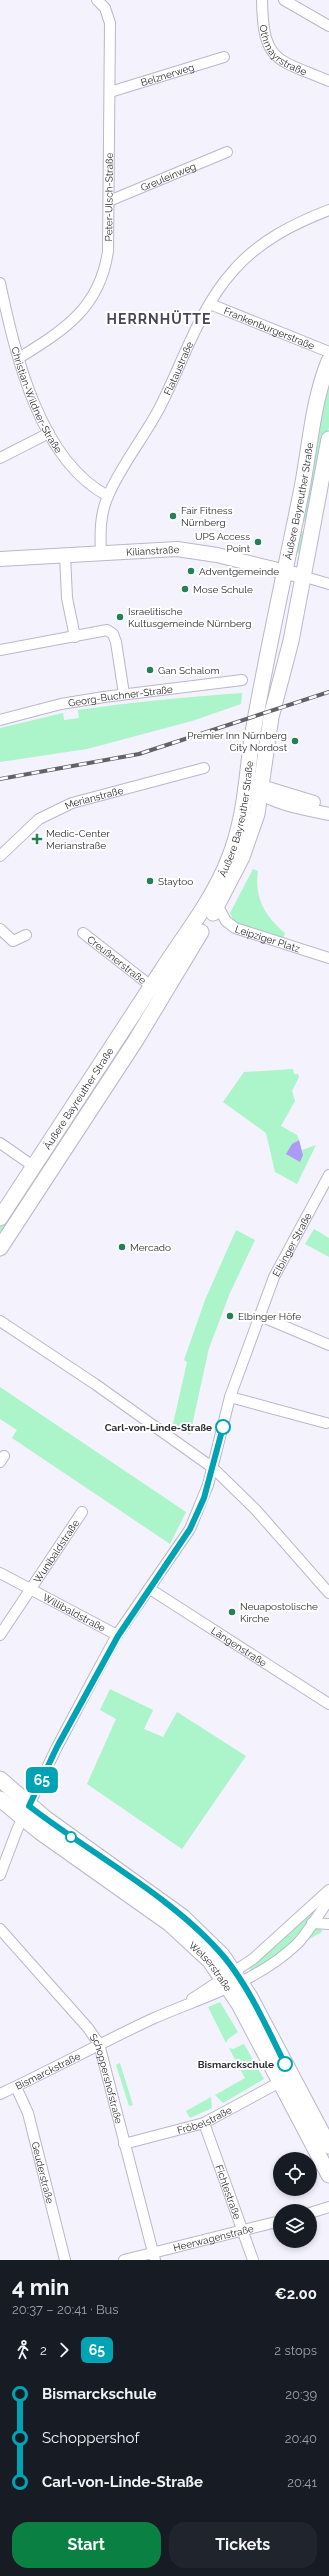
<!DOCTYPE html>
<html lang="en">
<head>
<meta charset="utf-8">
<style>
	:root { --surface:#171b24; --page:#20242c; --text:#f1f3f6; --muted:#9ea1a6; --accent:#0b8043 }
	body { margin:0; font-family:Raleway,sans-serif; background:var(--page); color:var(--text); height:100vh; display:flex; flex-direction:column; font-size:15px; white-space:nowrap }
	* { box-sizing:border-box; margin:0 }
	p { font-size:13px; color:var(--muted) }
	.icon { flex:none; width:22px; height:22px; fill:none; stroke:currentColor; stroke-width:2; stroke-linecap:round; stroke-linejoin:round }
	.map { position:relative; height:2260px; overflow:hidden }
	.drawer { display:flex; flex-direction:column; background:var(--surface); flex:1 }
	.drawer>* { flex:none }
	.badge { padding:0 8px; border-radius:6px; font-size:14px; line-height:26px }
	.controls { position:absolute; left:273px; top:2152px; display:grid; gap:8px }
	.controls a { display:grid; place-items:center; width:44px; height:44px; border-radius:50%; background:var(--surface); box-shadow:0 2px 6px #0003; font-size:20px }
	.map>.badge { position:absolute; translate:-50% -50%; box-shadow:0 0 0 2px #fff }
	.legs { display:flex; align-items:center; gap:6px; height:44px; padding:0 12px; font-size:13px }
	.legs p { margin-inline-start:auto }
	.summary { display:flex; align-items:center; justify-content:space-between; height:68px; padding:0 12px }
	h1 { font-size:22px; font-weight:700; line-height:30px }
	.cta { display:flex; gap:8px; margin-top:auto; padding:8px 12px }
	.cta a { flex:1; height:46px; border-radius:16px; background:var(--accent); color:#fff; font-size:16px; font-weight:700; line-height:46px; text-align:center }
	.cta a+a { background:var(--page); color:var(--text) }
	ul { padding:0 12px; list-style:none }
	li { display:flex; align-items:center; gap:14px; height:44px; font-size:15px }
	li i { display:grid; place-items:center; width:6px; height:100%; margin:0 5px; background:currentColor }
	li i::after { content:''; width:10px; height:10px; margin:-5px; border:3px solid; border-radius:50%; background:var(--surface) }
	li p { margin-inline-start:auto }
	li:first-child i { background:linear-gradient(#0000 50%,currentColor 0) }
	li:last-child i { background:linear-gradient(currentColor 50%,#0000 0) }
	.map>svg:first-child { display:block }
	.green { fill:#acf4ca }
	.water { fill:#ad9af4 }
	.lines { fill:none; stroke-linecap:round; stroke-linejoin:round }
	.minor-casing { stroke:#bab8c9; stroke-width:12 }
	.tertiary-casing { stroke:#bab8c9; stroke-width:14 }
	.secondary-casing { stroke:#bab8c9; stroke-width:16 }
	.primary-casing { stroke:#bab8c9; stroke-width:17 }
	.minor { stroke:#fff; stroke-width:10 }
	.tertiary { stroke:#fff; stroke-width:12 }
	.secondary { stroke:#fff; stroke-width:14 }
	.primary { stroke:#fff; stroke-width:15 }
	.rail-casing { stroke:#63626a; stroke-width:4 }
	.rail { stroke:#fff; stroke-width:2.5; stroke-dasharray:8; stroke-linecap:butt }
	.line-1-casing { stroke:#fff; stroke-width:9 }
	.line-1 { stroke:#00a3b4; stroke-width:6 }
	.poi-dot { fill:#248055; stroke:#fff; stroke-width:1.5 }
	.stop-1-dot { fill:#fff; stroke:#00a3b4; stroke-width:2 }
	.labels { text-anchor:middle; stroke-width:4; stroke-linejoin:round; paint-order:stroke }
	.street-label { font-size:10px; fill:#2e2d33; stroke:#fff }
	.poi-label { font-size:10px; fill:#2e2d33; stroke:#fff; text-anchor:start }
	.stop-label { font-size:10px; font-weight:bold; fill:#2e2d33; stroke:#fff; text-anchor:end }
	.district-label { font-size:14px; font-weight:bold; letter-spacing:1px; fill:#494756; stroke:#fff }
</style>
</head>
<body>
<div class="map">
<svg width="329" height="2260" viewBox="0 0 329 2260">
	<rect width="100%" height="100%" fill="#f3f2fd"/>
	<g class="green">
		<path d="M 329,372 L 329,427 L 310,520 L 305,522 L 303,519 Z"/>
		<path d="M 302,531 L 306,532 L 303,554 L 295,552 L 299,533 Z"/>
		<path d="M 242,693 L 241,704 L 192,721 L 87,749 L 0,762 L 0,728 L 63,713 L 64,720 L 79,718 L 78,710 C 132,702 187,697 242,693 Z"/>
		<path d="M 253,869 L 258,871 C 254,897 265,917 285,933 L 283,939 L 235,924 L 230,913 Z"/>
		<path d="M 107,1067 L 109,1068 L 53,1161 L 45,1156 Z"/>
		<path d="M 293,1069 L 294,1074 L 298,1074 L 299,1077 L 292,1091 L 295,1101 L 281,1126 L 297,1135 L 299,1140 L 296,1141 L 303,1155 L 302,1150 L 316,1145 L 297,1184 L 275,1172 L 266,1133 L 223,1102 L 244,1072 Z"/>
		<path d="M 40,1163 L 48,1168 L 0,1241 L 0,1225 Z"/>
		<path d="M 314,1229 L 329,1238 L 329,1257 L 305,1244 Z"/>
		<path d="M 236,1230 L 255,1240 L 230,1293 L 209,1348 L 190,1435 L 173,1424 L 187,1362 L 184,1360 L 205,1300 Z"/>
		<path d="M 0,1387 L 186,1512 L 170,1544 L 12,1438 L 17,1430 L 0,1419 Z"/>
		<path d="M 110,1689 L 153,1710 L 144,1729 L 163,1737 L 177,1712 L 246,1756 L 182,1849 L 87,1784 L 116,1719 L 100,1710 Z"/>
		<path d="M 312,1911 L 315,1913 C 295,1940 279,1956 249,1972 L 251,1966 Z"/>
		<path d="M 314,1928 L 321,1928 L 322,1932 L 304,1942 Z"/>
		<path d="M 220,2002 L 238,2032 L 228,2039 L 226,2043 L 208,2007 Z"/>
		<path d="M 244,2044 L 264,2079 L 223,2103 L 215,2095 L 245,2078 L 229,2048 L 233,2049 Z"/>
		<path d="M 120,2063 L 133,2105 L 129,2106 L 116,2065 Z"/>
		<path d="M 211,2097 L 212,2108 L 190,2118 L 186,2111 Z"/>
	</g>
	<path class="water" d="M 299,1140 L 303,1155 L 300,1162 L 286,1154 L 292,1144 Z"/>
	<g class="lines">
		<g class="minor-casing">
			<g id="minor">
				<path id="s1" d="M 262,0 C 263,63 277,59 329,81"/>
				<path d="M 284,0 L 329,26"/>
				<path id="s2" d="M 110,92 L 224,57"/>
				<path id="s3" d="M 109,201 L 227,152"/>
				<path id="s4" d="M 0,283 C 15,353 39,460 108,496"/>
				<path id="s5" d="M 210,304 L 329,352"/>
				<path id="s6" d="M 19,358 C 64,330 100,308 108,251 L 110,23 L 105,8 L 97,0"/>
				<path d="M 0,458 L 49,433"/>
				<path id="s7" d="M 101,552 C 100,533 100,514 108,496 C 120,467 145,436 160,407 C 183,362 199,309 233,271 C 259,241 293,224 329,210"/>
				<path d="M 65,555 L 67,598 L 75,637"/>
				<path d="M 302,576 L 329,584"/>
				<path d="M 0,650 L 107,630 L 113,634 L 116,642 L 124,694"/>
				<path id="s8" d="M 0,720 L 61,704 L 104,697 L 242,680"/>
				<path id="s9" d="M 0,856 L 39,819 L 72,803 L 204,768"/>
				<path id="s10" d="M 217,905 L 226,921 L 235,928 L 329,958"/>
				<path d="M 0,929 L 13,941 L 26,935"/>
				<path id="s11" d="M 83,933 L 151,986"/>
				<path d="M 0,1143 L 33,1166"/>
				<path d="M 260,1316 L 329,1345"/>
				<path d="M 0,1321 L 95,1384 L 213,1468 L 256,1510 L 329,1593"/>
				<path d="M 230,1397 L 326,1423"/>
				<path d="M 0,1462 L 4,1456"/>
				<path id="s12" d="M 0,1573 L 117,1635"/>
				<path id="s13" d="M 150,1589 L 329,1704"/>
				<path id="s14" d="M 0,1635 L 82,1512"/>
				<path id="s15" d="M 0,1875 L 17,1830 L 57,1747 L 99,1668 L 117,1635 L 190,1529 L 208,1485 L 230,1397 L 274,1277 L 329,1175"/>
				<path d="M 312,1923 L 329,1924"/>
				<path id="s16" d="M 0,1929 L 88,2028 L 99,2044 L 155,2260"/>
				<path d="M 192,1999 L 253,1959 L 329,1890"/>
				<path id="s17" d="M 16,2087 L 28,2113 L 65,2260"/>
				<path id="s18" d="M 0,2094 C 51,2070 101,2043 152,2019 C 202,1997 256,1983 297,1944 C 309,1932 318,1914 329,1900"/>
				<path id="s19" d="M 204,2123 L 253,2260"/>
				<path id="s20" d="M 124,2144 L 204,2123 L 280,2082"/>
				<path d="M 310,2213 L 329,2207"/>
				<path id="s21" d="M 124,2260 L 280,2221"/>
			</g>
		</g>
		<g class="tertiary-casing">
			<g id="tertiary">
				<path d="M 268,788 L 314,802"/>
				<path d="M 253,789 C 274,804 305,809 329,814"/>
			</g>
		</g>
		<g class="secondary-casing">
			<g id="secondary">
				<path id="s22" d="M 0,559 L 177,549 L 217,555 L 302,576"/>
			</g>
		</g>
		<g class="primary-casing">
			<g id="primary">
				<path d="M 213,913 L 242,857 L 257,814 L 271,717 L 291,641 L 329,439"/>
				<path id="s23" d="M 0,1218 L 162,970 C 185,934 212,901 228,861 C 246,817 246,777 253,732 C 267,652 285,572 301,493 C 310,449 312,403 329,361"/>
				<path d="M 0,1248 L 136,1040 L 201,932"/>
				<path d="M 0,1779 L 45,1818 L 183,1917 L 222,1955 L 250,1997 L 329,2146"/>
				<path id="s24" d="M 0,1799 L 40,1832 L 170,1924 L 210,1961 L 239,2004 L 329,2175"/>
			</g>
		</g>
		<use href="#minor" class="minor"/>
		<use href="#tertiary" class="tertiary"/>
		<use href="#secondary" class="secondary"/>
		<use href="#primary" class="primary"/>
		<g class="rail-casing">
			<path id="rail" d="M 0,779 L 139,754 L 329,692"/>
		</g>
		<use href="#rail" class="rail"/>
	</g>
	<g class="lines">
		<g class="line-1-casing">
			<path id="line-1" d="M 223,1427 L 204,1498 L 190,1529 L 118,1636 L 57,1747 L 29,1806 C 91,1854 175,1898 225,1958 C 250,1989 267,2028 285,2064"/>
		</g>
		<use href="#line-1" class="line-1"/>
	</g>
	<g class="poi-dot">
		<circle cx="173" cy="516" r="4"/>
		<circle cx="258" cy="542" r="4"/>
		<circle cx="191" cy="571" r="4"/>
		<circle cx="185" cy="589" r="4"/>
		<circle cx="120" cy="617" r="4"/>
		<circle cx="150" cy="670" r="4"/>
		<circle cx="295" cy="741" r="4"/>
		<path d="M35 833h4v4h4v4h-4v4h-4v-4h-4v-4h4z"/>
		<circle cx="150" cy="881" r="4"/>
		<circle cx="122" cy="1247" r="4"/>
		<circle cx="230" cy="1316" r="4"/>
		<circle cx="232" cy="1612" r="4"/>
	</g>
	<g class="stop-1-dot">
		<circle cx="223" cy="1427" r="7"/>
		<circle cx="71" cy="1837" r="5"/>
		<circle cx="285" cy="2064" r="7"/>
	</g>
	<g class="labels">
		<g class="street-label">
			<text dy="4" stroke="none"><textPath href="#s1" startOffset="59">Othmayrstraße</textPath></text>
			<text dy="4" stroke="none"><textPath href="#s2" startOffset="60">Belznerweg</textPath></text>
			<text dy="4" stroke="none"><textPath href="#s3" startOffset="64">Greuleinweg</textPath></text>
			<text dy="4" stroke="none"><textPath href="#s6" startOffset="199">Peter-Ulsch-Straße</textPath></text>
			<text dy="4" stroke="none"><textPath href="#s5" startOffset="64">Frankenburgerstraße</textPath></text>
			<text dy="4" stroke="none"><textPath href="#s7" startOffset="203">Flataustraße</textPath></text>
			<text dy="4" stroke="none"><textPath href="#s4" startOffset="123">Christian-Wildner-Straße</textPath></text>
			<text dy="4" stroke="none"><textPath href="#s23" startOffset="791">Äußere Bayreuther Straße</textPath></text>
			<text dy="4" stroke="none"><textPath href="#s22" startOffset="153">Kilianstraße</textPath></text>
			<text dy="4" stroke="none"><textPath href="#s8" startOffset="123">Georg-Buchner-Straße</textPath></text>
			<text dy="4" stroke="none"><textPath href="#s9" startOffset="113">Merianstraße</textPath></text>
			<text dy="4" stroke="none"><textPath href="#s23" startOffset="467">Äußere Bayreuther Straße</textPath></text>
			<text dy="4" stroke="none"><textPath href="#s10" startOffset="64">Leipziger Platz</textPath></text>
			<text dy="4" stroke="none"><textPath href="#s11" startOffset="43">Creußnerstraße</textPath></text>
			<text dy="4" stroke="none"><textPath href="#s23" startOffset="143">Äußere Bayreuther Straße</textPath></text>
			<text dy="4" stroke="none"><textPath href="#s15" startOffset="699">Elbinger Straße</textPath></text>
			<text dy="4" stroke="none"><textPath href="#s14" startOffset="101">Wunibaldstraße</textPath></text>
			<text dy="4" stroke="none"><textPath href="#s12" startOffset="84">Willibaldstraße</textPath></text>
			<text dy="4" stroke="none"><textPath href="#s13" startOffset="106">Längenstraße</textPath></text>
			<text dy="4" stroke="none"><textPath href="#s24" startOffset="270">Welserstraße</textPath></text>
			<text dy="4" stroke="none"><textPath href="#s18" startOffset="53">Bismarckstraße</textPath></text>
			<text dy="4" stroke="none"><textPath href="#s16" startOffset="187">Schoppershofstraße</textPath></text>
			<text dy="4" stroke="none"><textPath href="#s20" startOffset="84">Fröbelstraße</textPath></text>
			<text dy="4" stroke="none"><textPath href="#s17" startOffset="90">Geuderstraße</textPath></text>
			<text dy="4" stroke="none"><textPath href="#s19" startOffset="73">Fichtestraße</textPath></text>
			<text dy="4" stroke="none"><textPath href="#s21" startOffset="92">Heerwagenstraße</textPath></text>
		</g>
		<g class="poi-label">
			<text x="181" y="514">Fair Fitness<tspan x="181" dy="12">Nürnberg</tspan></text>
			<text x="250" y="540" text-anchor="end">UPS Access<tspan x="250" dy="12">Point</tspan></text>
			<text x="199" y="575">Adventgemeinde</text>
			<text x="193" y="593">Mose Schule</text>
			<text x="128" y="615">Israelitische<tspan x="128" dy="12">Kultusgemeinde Nürnberg</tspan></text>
			<text x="158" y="674">Gan Schalom</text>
			<text x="287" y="739" text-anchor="end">Premier Inn Nürnberg<tspan x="287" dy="12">City Nordost</tspan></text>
			<text x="46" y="837">Medic-Center<tspan x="46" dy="12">Merianstraße</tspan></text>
			<text x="158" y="885">Staytoo</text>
			<text x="130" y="1251">Mercado</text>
			<text x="238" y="1320">Elbinger Höfe</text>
			<text x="240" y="1610">Neuapostolische<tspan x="240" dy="12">Kirche</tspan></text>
		</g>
		<g class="stop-label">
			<text x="212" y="1431">Carl-von-Linde-Straße</text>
			<text x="274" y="2068">Bismarckschule</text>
		</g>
		<g class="district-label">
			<text x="159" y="324">HERRNHÜTTE</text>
		</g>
	</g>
</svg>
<div class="controls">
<a><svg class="icon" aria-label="locate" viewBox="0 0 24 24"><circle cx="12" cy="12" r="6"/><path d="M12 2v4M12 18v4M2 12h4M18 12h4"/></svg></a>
<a><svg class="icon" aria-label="layers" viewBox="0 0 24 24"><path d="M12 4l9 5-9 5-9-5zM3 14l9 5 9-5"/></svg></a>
</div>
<b class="badge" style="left:42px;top:1780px;background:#00a3b4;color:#fff">65</b>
</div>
<section class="drawer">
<div class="summary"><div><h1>4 min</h1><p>20:37 – 20:41 · Bus</p></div><b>€2.00</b></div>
<div class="legs"><svg class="icon" aria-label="walk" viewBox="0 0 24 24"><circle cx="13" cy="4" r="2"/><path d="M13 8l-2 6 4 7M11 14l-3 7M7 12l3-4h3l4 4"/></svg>2<svg class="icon" aria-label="forward" viewBox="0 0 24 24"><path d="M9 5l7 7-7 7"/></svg><b class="badge" style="background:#00a3b4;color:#fff">65</b><p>2 stops</p></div>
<ul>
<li><i style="color:#00a3b4"></i><b>Bismarckschule</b><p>20:39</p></li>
<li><i style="color:#00a3b4"></i><span>Schoppershof</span><p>20:40</p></li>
<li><i style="color:#00a3b4"></i><b>Carl-von-Linde-Straße</b><p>20:41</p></li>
</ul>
<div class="cta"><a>Start</a><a>Tickets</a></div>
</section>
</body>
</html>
